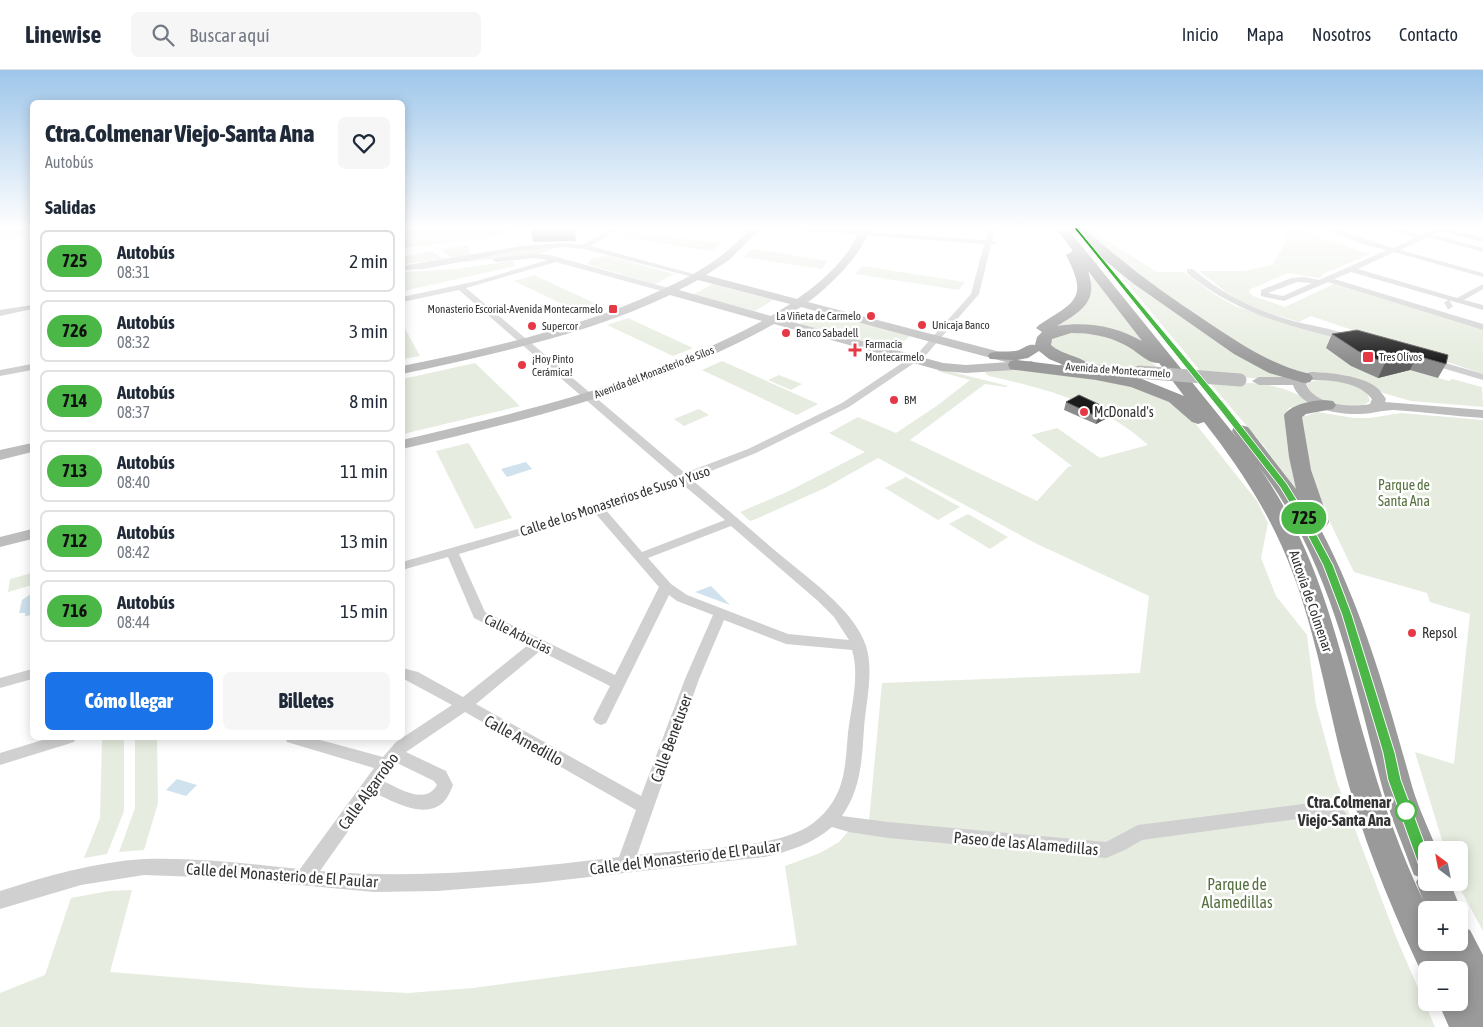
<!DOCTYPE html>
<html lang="es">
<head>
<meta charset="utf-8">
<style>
	:root { --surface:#fff; --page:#f6f6f7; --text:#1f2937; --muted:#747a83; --line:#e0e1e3; --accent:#1a73e8 }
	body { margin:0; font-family:"Asap Condensed",sans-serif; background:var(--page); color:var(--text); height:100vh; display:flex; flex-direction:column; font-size:19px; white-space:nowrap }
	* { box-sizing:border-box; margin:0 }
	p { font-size:16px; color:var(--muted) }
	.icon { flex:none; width:28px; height:28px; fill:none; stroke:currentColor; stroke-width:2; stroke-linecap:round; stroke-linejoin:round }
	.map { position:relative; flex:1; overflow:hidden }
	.details { position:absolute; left:30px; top:30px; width:375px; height:640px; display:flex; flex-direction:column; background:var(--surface); border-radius:8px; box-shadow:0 2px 12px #0003 }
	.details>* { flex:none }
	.badge { padding:0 10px; border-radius:16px; font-size:18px; line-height:32px }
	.needle { width:32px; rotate:328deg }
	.tools { position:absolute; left:1418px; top:771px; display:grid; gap:10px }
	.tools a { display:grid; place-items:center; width:50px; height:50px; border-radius:8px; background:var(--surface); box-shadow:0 2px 12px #0003; font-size:25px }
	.map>.badge { position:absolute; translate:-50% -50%; box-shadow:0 0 0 2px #fff }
	h2 { padding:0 15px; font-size:19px; line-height:45px }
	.round { display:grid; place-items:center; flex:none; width:52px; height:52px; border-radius:8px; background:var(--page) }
	.overview { display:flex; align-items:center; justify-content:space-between; height:85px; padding:0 15px }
	h1 { font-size:24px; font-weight:800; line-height:38px }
	.action { display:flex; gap:10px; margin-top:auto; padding:10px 15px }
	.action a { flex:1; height:58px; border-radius:8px; background:var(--accent); color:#fff; font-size:20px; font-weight:800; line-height:58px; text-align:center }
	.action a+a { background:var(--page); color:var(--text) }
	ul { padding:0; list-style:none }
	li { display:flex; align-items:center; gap:15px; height:62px; margin:0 10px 8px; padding:0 5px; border:2px solid var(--line); border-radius:8px }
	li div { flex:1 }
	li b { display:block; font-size:19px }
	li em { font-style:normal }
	li .badge { min-width:55px; font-weight:700; text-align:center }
	header { display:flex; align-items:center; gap:30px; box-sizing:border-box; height:70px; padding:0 25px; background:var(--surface); border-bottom:1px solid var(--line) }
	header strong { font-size:24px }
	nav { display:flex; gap:28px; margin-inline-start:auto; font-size:18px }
	.search { width:350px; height:45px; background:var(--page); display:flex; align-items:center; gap:12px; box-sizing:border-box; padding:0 18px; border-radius:8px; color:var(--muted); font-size:19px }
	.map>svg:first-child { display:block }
	.green { fill:#e6ecdf }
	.water { fill:#cfe2ee }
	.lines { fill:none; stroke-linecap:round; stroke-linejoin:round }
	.street-tunnel { stroke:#d6d6d6; stroke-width:8; stroke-dasharray:8 4; stroke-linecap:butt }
	.street { fill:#d0d0d0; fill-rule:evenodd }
	.secondary { fill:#bdbdbd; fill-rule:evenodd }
	.highway { fill:#9a9a9a; fill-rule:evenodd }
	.secondary-bridge { stroke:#bdbdbd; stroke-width:13 }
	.wall { fill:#8c8c8c }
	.shaded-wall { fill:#5f5f5f }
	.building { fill:#1a1a1a; stroke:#5f5f5f }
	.line { fill:#4ab747; stroke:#fff }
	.poi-dot { fill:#e63946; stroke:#fff; stroke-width:2 }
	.stop-dot { fill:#fff; stroke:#4ab747; stroke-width:2.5 }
	.labels { text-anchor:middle; stroke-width:5; stroke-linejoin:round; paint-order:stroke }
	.far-poi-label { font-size:11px; fill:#333; stroke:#fff; text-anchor:start }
	.far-street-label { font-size:11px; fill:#333; stroke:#fff }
	.poi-label { font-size:14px; fill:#333; stroke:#fff; text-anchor:start }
	.park-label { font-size:14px; fill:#56703f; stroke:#fff }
	.street-label { font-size:14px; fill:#333; stroke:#fff }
	.near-street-label { font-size:16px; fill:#333; stroke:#fff }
	.near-stop-label { font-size:16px; font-weight:bold; fill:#333; stroke:#fff; text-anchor:end }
	.near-park-label { font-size:16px; fill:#56703f; stroke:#fff }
</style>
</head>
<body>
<header>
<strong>Linewise</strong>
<div class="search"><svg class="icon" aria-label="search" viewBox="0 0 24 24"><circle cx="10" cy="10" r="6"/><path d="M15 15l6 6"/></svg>Buscar aquí</div>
<nav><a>Inicio</a><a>Mapa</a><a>Nosotros</a><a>Contacto</a></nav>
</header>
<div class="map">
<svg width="1483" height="957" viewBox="0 0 1483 957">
	<rect width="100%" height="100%" fill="#fff"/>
	<g class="green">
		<path d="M 0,159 L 32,159 L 32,162 L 0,172 Z"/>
		<path d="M 403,159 L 514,159 L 499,166 L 403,178 Z"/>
		<path d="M 1083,159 L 1093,159 L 1100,166 L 1157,202 L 1184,202 L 1215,225 L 1235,236 L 1275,250 L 1351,272 L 1410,300 L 1449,311 L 1452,309 L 1482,317 L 1483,337 L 1411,331 L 1383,323 L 1343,305 L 1318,302 L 1295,304 L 1264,293 L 1106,183 Z"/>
		<path d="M 1286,159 L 1303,159 L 1324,169 L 1370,184 L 1321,205 L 1323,207 L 1319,208 L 1288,203 L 1251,219 L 1249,221 L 1253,226 L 1285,237 L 1334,214 L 1483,260 L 1483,304 L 1311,246 L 1299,252 L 1265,242 L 1235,229 L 1199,201 L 1244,201 L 1272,195 L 1286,172 Z"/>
		<path d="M 630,161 L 721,174 L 712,181 L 621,167 Z"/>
		<path d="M 468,175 L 471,184 L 451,188 L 439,179 Z"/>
		<path d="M 556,177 L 540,184 L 465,192 L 464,190 L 527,179 Z"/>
		<path d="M 752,179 L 828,191 L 822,199 L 743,187 Z"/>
		<path d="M 432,181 L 444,189 L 403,194 L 402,187 Z"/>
		<path d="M 606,186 L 612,187 L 674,204 L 655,214 L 587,194 L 591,189 Z"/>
		<path d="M 512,191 L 516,196 L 403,221 L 403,202 L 456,199 Z"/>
		<path d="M 1112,195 L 1284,307 L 1269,310 L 1202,303 Z"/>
		<path d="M 862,196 L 965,212 L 959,220 L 855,204 Z"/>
		<path d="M 534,205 L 603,237 L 583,244 L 514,211 Z"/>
		<path d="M 1091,207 L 1094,209 L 1146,276 L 1129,268 L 1048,259 L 1088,231 L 1091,220 Z"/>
		<path d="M 712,214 L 773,230 L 755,241 L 693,225 Z"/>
		<path d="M 818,242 L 910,266 L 894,279 L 800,254 Z"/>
		<path d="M 628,248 L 693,278 L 673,286 L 607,255 Z"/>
		<path d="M 402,255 L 403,255 L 420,286 L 403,289 Z"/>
		<path d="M 1059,262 L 1107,265 L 1140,281 L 1160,300 L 1085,294 L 1049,277 L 1052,265 Z"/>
		<path d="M 722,291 L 818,334 L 797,345 L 702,300 Z"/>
		<path d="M 475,293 L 520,336 L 403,364 L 403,309 Z"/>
		<path d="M 1009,298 L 1127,314 L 1183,338 L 1257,431 L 1268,453 L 1261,488 L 1276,526 L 1307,565 L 1316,635 L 1337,712 L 1396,867 L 1435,957 L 0,957 L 0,923 L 45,905 L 71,828 L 109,821 L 132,820 L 110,902 L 308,918 L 408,923 L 473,918 L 797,875 L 785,796 L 820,783 L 839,772 L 859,749 L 869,751 L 882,613 L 1140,603 L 1149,526 L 1037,474 L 878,388 L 825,418 L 756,449 L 750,451 L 740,442 L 787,422 L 865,382 L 829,363 L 858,347 L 896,363 L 938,335 L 970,310 L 937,301 L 940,299 L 1008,316 L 1006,317 L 985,314 L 910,370 L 1037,431 L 1068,397 L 1072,396 L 1031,365 L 1057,358 L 1100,388 L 1148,375 C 1102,333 1047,319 989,306 L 986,304 L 985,302 Z"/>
		<path d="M 779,305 L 802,314 L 791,320 L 768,310 Z"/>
		<path d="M 1323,309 L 1352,314 L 1367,323 L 1370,331 C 1357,342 1326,335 1313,325 C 1310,322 1309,318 1307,315 L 1309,312 Z"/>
		<path d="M 1209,312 C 1245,313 1276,310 1307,330 L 1306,334 L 1289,338 L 1287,341 L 1298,422 L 1263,375 Z"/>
		<path d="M 699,339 L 709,345 L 684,356 L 674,349 Z"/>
		<path d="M 1317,342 L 1354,348 L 1370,348 L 1401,343 L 1483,350 L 1483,861 L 1457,813 L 1459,780 L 1445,780 L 1415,682 L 1454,694 L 1470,544 L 1430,532 L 1427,523 L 1354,502 L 1330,452 L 1315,432 L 1299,348 L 1302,344 L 1306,346 Z"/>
		<path d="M 468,373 L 470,375 L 512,448 L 475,459 L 436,381 Z"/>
		<path d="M 906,407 L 960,437 L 938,450 L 885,418 Z"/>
		<path d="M 968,444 L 1008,467 L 990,479 L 949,454 Z"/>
		<path d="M 32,503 L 32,515 L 8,522 L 10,509 Z"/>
		<path d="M 102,668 L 124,668 L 124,741 L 107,784 L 84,788 L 100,748 Z"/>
		<path d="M 135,668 L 157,668 L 158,733 L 144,780 L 119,782 L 135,738 Z"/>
	</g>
	<g class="water">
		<path d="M 526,392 L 532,399 L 507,407 L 501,399 Z"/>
		<path d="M 711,516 L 730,535 L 695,522 Z"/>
		<path d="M 32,523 L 32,545 L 25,546 L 25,543 L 19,543 L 22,530 Z"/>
		<path d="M 177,709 L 197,715 L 186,726 L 166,720 Z"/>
	</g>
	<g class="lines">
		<path class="street-tunnel" d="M 1446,236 L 1451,233"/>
		<g class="street">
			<path d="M 611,159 L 619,159 L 590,176 L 701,206 L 697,208 L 584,179 L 564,177 L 522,180 L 424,199 L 402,200 L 402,196 L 522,176 L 564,173 L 582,175 Z"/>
			<path d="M 801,159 L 830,159 L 986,170 L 989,159 L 995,159 L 992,171 L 997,173 L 991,175 L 979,224 L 926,285 L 849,337 L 756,383 L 691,409 C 720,433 749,458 778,483 C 806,507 854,539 866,576 C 874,601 866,632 864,658 C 862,689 861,719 842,746 L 888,752 L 1106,772 L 1138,755 L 1319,732 L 1343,739 L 1346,744 L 1343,749 L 1337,751 L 1319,746 L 1142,770 L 1125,780 L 1106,788 L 888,768 L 849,762 L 832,757 C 812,774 790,781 765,787 L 537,813 L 437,821 L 374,822 L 225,808 L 144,805 L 81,815 L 0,839 L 0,821 C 47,806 95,792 144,789 C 196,787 249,794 300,799 L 374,698 L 287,672 L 285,668 L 313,668 L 383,687 L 396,672 L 452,635 L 402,608 L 402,598 L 418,602 L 463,627 L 528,575 L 474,548 L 448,487 L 402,500 L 402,492 L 549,450 L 675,407 L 459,220 L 402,232 L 402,227 L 477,211 L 548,190 L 534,188 L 496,192 L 492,190 L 496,188 L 534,184 L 550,185 L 672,219 L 673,221 L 669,223 L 556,192 L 466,218 L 685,403 L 748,379 L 842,333 L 920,281 L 971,224 L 984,174 L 804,161 ZM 681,413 L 725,450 L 642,482 L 605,439 ZM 595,443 L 659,517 L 615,605 L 485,542 L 459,484 ZM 731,456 L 818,531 L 834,547 L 849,570 L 788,564 L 687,525 L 671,514 L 648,488 ZM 669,525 L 677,531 L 713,545 L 685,609 L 641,726 L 476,634 L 540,581 L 610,616 L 593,649 L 596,653 L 601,655 L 606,653 ZM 724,550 L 786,574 L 852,580 C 860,606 851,637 848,663 C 846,684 846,707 836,726 C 828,742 812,757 795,763 C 753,780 684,779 637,785 L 699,609 ZM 465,642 L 636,740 L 619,787 C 519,799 420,810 320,801 L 375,723 C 394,732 429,752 446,729 C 449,725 451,720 453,715 L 446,701 L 406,682 ZM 397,693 L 434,711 L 437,715 C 425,736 399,718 383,711 Z"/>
			<path d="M 1327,159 L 1336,159 L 1393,178 L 1415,168 L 1390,159 L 1400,159 L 1421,165 L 1435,159 L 1447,159 L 1483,168 L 1483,172 L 1440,161 L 1400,180 L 1483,203 L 1483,207 L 1394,182 L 1358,199 L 1457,228 L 1483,214 L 1483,219 L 1464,230 L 1483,235 L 1483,240 L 1351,202 L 1334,209 L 1483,254 L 1483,260 L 1328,212 L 1284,231 L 1261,226 L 1261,220 L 1291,208 L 1304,207 L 1319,210 L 1387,180 L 1362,174 ZM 1297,212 L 1312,213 L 1283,226 L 1268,223 Z"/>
			<path d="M 1434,165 L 1483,178 L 1483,182 L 1432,168 L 1430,167 Z"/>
			<path d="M 1187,199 L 1193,199 C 1223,225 1255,240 1293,251 C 1307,255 1343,260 1352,268 L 1348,271 C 1289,256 1235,243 1187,203 Z"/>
			<path d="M 32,235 L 32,239 L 0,246 L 0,240 Z"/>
			<path d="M 1428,288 L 1483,304 L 1483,310 L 1425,293 L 1425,289 Z"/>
			<path d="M 32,294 L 32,300 L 0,306 L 0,300 Z"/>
			<path d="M 32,599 L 32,609 L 0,618 L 0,608 Z"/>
			<path d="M 49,668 L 76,668 L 74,672 L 0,695 L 0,683 Z"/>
		</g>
		<g class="secondary">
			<path d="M 750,159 L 760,159 L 729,190 L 706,205 L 797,229 C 819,214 852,186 859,159 L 869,159 C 864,183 828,218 808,232 L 1016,286 L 1017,289 L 1014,292 L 1032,291 L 1038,295 L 1032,299 L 966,303 L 942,301 L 774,254 C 659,318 530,349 402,379 L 402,370 C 526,341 650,312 762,251 L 670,225 C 586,265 493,284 402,304 L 402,296 C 489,278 578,259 659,221 C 681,211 703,200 722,185 C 732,177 741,168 750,159 ZM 698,210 L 790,234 L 771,246 L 679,220 ZM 801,237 L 1006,292 L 1009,292 L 966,295 L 943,293 L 782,249 Z"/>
			<path d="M 1065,292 L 1139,298 L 1146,302 L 1139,306 L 1060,299 L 1059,296 Z"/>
			<path d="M 1311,302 C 1327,302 1363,306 1376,317 C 1380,320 1383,325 1386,329 L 1385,332 L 1483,340 L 1483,348 C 1453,346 1424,342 1394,340 C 1382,340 1371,344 1360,344 C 1337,345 1301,338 1293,315 L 1259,315 L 1252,311 L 1259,307 L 1292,307 ZM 1311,310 C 1332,310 1359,312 1372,329 L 1370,334 C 1351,338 1314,335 1306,314 Z"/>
			<path d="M 32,373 L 32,382 L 0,390 L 0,380 Z"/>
			<path d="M 32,459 L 32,469 L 0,477 L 0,467 Z"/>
		</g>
		<g class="highway">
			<path d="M 1056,159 L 1068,159 L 1238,369 L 1232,361 L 1234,357 L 1241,355 L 1248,357 L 1296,419 L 1289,387 L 1284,345 C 1292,333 1319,328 1333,331 L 1336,335 L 1333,339 L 1306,344 L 1302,347 L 1311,400 L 1329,452 L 1326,457 L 1320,458 C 1362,537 1386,623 1410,709 C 1416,733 1428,757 1437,780 L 1426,780 L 1426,812 L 1450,812 L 1461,840 L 1459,845 L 1459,840 L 1426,840 L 1426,872 L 1459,872 L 1459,856 L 1470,860 L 1483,885 L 1483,957 L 1449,957 L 1438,932 L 1459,932 L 1459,900 L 1426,900 L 1426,912 C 1397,851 1370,788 1351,723 C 1330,650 1319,572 1292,501 C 1271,445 1240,398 1204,352 L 1198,354 L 1192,352 L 1169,332 L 1131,317 L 1096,310 L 1016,300 L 1010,299 L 1008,295 L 1010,291 L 1015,290 L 990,289 L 988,286 L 990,283 C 999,280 1011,283 1019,280 C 1026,277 1028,274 1035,275 L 1037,267 L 1042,262 L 1036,258 L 1039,255 C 1075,232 1089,229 1066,185 L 1073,181 ZM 1088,201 L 1142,271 C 1116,256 1086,251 1057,256 C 1081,241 1099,232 1088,201 ZM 1071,263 C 1091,263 1108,266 1125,275 C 1136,280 1147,294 1159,293 L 1184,326 L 1142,309 L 1087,299 L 1089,295 C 1084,287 1062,285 1051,275 L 1052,269 ZM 1039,281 L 1049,289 L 1066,296 L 1017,290 L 1028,288 ZM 1259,397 C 1328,487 1352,601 1380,709 C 1387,738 1400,767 1410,795 L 1414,805 L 1419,807 L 1416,812 L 1423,830 C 1400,781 1382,730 1367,677 C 1337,574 1322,487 1259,397 Z"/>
			<path d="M 1072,159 L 1085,159 C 1123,193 1163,223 1206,251 C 1239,273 1271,295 1310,304 L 1313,308 L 1310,312 L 1304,313 L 1269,303 L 1234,284 L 1134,214 L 1103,189 Z"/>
		</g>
		<path class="secondary-bridge" d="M 1139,302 L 1240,310"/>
	</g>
	<g class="wall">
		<path d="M 534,159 L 575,159 L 576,171 L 533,172 L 531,161 Z"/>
		<path d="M 1332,264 L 1446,294 L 1438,308 L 1410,300 L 1378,308 L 1351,296 L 1326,278 Z"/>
		<path d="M 1066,332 L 1109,347 L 1096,354 L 1064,340 Z"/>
	</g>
	<g class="shaded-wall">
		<path d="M 1417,286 L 1410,300 L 1378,308 L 1385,293 Z"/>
		<path d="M 1111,340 L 1109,347 L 1096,354 L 1098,347 Z"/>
	</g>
	<g class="building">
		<path d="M 534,159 L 574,159 L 531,161 Z"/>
		<path d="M 1357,260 L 1448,285 L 1446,294 L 1417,286 L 1385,293 L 1358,281 L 1332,264 Z"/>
		<path d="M 1079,325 L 1111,340 L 1098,347 L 1066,332 Z"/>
	</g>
	<linearGradient id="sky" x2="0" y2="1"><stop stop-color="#9ec6ea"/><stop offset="0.54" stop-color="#fff"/><stop offset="1" stop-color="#fff" stop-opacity="0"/></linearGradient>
	<rect width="1483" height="293" fill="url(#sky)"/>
	<path class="line" d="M 1074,158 L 1077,158 L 1226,336 L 1287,414 L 1306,445 L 1333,495 L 1352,545 L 1395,683 L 1401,710 L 1433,796 L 1431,800 L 1426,802 L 1421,800 L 1419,796 L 1388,710 L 1383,683 L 1342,545 L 1323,495 L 1297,445 L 1280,417 L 1220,340 Z"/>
	<g class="poi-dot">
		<rect x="608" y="234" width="10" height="10" rx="2.5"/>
		<circle cx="871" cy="246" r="5"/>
		<circle cx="922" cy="255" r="5"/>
		<circle cx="532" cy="256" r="5"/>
		<circle cx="786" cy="263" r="5"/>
		<path d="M852.5 272.5h5v5h5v5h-5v5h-5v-5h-5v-5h5z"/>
		<rect x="1362" y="281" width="12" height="12" rx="2.5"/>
		<circle cx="522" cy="295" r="5"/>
		<circle cx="894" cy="330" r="5"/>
		<circle cx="1084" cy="342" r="5"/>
		<circle cx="1412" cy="563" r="5"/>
	</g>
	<circle class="stop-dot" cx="1406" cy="741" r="10"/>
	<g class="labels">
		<g class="far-poi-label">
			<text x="603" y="243" text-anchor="end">Monasterio Escorial-Avenida Montecarmelo</text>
			<text x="861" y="250" text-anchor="end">La Viñeta de Carmelo</text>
			<text x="932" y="259">Unicaja Banco</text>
			<text x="542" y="260">Supercor</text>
			<text x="796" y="267">Banco Sabadell</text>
			<text x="865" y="278">Farmacia<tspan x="865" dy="13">Montecarmelo</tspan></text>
			<text x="1379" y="291">Tres Olivos</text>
			<text x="532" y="293">¡Hoy Pinto<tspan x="532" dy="13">Cerámica!</tspan></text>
			<text x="904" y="334">BM</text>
		</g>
		<g class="far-street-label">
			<text transform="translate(1118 300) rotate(4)" y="4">Avenida de Montecarmelo</text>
			<text transform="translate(654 302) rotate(-21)" y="4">Avenida del Monasterio de Silos</text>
		</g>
		<g class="poi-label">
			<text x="1094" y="347">McDonald's</text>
			<text x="1422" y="568">Repsol</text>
		</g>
		<g class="park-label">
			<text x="1404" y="420">Parque de<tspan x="1404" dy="16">Santa Ana</tspan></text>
		</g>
		<g class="street-label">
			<text transform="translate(615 431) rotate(-18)" y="5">Calle de los Monasterios de Suso y Yuso</text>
			<text transform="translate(1311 531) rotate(71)" y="5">Autovía de Colmenar</text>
			<text transform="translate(518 564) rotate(26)" y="5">Calle Arbucias</text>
		</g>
		<g class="near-street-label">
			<text transform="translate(671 668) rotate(-70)" y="6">Calle Benetuser</text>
			<text transform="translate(524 670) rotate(29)" y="6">Calle Arnedillo</text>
			<text transform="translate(368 721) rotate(-54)" y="6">Calle Algarrobo</text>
			<text transform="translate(1026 773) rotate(5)" y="6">Paseo de las Alamedillas</text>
			<text transform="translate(685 787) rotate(-7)" y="6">Calle del Monasterio de El Paular</text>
			<text transform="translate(282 805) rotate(4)" y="6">Calle del Monasterio de El Paular</text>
		</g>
		<g class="near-stop-label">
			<text x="1391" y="738">Ctra.Colmenar<tspan x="1391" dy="18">Viejo-Santa Ana</tspan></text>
		</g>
		<g class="near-park-label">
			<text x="1237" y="820">Parque de<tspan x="1237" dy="18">Alamedillas</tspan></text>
		</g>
	</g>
</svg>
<div class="tools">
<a><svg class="needle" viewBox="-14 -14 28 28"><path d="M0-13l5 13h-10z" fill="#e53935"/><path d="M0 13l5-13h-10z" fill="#747a83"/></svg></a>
<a>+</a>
<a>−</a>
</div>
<b class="badge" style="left:1304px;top:448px;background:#4ab747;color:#111">725</b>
<section class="details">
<div class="overview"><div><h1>Ctra.Colmenar Viejo-Santa Ana</h1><p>Autobús</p></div><a class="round"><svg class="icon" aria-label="heart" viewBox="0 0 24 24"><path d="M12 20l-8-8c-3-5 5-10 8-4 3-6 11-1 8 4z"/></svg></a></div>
<h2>Salidas</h2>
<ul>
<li><span class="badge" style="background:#4ab747;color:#111">725</span><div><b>Autobús</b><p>08:31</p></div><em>2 min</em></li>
<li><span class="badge" style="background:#4ab747;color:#111">726</span><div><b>Autobús</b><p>08:32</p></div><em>3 min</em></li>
<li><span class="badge" style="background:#4ab747;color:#111">714</span><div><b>Autobús</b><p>08:37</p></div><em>8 min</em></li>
<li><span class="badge" style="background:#4ab747;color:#111">713</span><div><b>Autobús</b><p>08:40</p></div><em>11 min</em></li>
<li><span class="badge" style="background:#4ab747;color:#111">712</span><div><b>Autobús</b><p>08:42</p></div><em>13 min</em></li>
<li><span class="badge" style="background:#4ab747;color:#111">716</span><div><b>Autobús</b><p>08:44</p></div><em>15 min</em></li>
</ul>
<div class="action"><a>Cómo llegar</a><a>Billetes</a></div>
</section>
</div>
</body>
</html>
